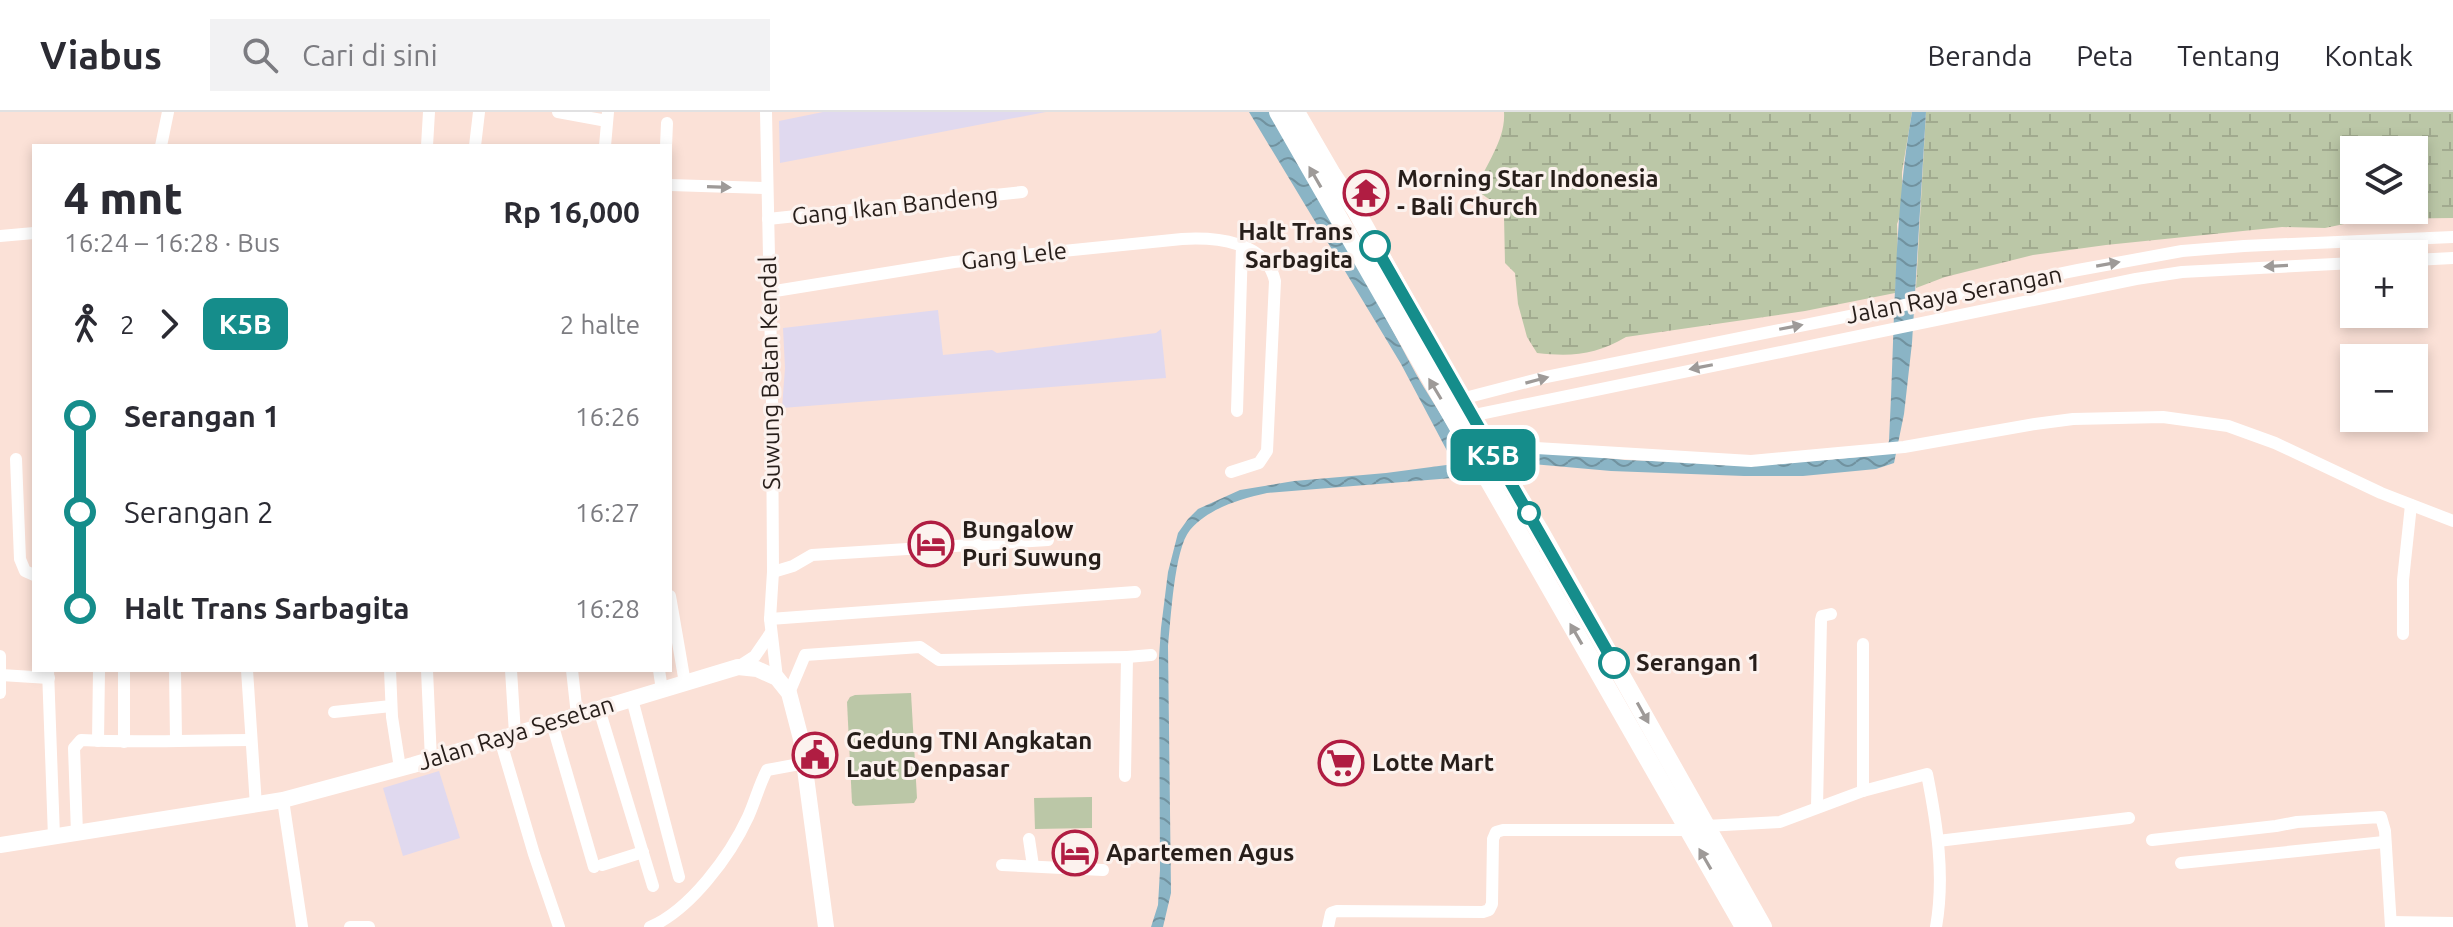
<!DOCTYPE html>
<html lang="id">
<head>
<meta charset="utf-8">
<style>
	:root { --surface:#fff; --page:#f2f2f3; --text:#2b2b33; --muted:#7c7c81; --line:#e1e1e2 }
	body { margin:0; font-family:Ubuntu,sans-serif; background:var(--page); color:var(--text); height:100vh; display:flex; flex-direction:column; font-size:30px; white-space:nowrap }
	* { box-sizing:border-box; margin:0 }
	p { font-size:26px; color:var(--muted) }
	.icon { flex:none; width:44px; height:44px; fill:none; stroke:currentColor; stroke-width:2; stroke-linecap:round; stroke-linejoin:round }
	.map { position:relative; flex:1; overflow:hidden }
	.side { position:absolute; left:32px; top:32px; width:640px; height:528px; display:flex; flex-direction:column; background:var(--surface); border-radius:0px; box-shadow:0 4px 12px #0003 }
	.side>* { flex:none }
	.badge { padding:0 16px; border-radius:12px; font-size:28px; line-height:52px }
	.fabs { position:absolute; left:2340px; top:24px; display:grid; gap:16px }
	.fabs a { display:grid; place-items:center; width:88px; height:88px; border-radius:0px; background:var(--surface); box-shadow:0 4px 12px #0003; font-size:40px }
	.map>.badge { position:absolute; translate:-50% -50%; box-shadow:0 0 0 4px #fff }
	.legs { display:flex; align-items:center; gap:12px; height:88px; padding:0 32px; font-size:26px }
	.legs p { margin-inline-start:auto }
	.headline { display:flex; align-items:center; justify-content:space-between; height:136px; padding:0 32px }
	h1 { font-size:44px; font-weight:800; line-height:60px }
	ul { padding:0 32px; list-style:none }
	li { display:flex; align-items:center; gap:28px; height:96px; font-size:30px }
	li i { display:grid; place-items:center; width:12px; height:100%; margin:0 10px; background:currentColor }
	li i::after { content:''; width:20px; height:20px; margin:-10px; border:6px solid; border-radius:50%; background:var(--surface) }
	li p { margin-inline-start:auto }
	li:first-child i { background:linear-gradient(#0000 50%,currentColor 0) }
	li:last-child i { background:linear-gradient(currentColor 50%,#0000 0) }
	header { display:flex; align-items:center; gap:48px; box-sizing:border-box; height:112px; padding:0 40px; background:var(--surface); border-bottom:2px solid var(--line) }
	header strong { font-size:38px }
	nav { display:flex; gap:44px; margin-inline-start:auto; font-size:28px }
	.search { width:560px; height:72px; background:var(--page); display:flex; align-items:center; gap:20px; box-sizing:border-box; padding:0 28px; border-radius:0px; color:var(--muted); font-size:30px }
	.map>svg:first-child { display:block }
	.industrial { fill:#e0d9ef }
	.green { fill:#bbc7a7 }
	.wetland { fill:url(#wetland-marsh); fill-rule:evenodd }
	.water { fill:url(#water-waves) }
	.lines { fill:none; stroke-linecap:round; stroke-linejoin:round }
	.minor { stroke:#fff; stroke-width:12 }
	.major { stroke:#fff; stroke-width:16 }
	.highway { stroke:#fff; stroke-width:18 }
	.oneway { fill:#9e9a98 }
	.line-1-casing { stroke:#fff; stroke-width:18 }
	.line-1 { stroke:#158d8b; stroke-width:12 }
	.stop-1-dot { fill:#fff; stroke:#158d8b; stroke-width:4 }
	.labels { text-anchor:middle; stroke-width:6; stroke-linejoin:round; paint-order:stroke }
	.poi-label { font-size:24px; font-weight:bold; fill:#271e1a; stroke:#fcf2ee; text-anchor:start }
	.street-label { font-size:24px; fill:#271e1a; stroke:#fcf2ee }
	.stop-label { font-size:24px; font-weight:bold; fill:#271e1a; stroke:#fcf2ee; text-anchor:end }
</style>
</head>
<body>
<header>
<strong>Viabus</strong>
<div class="search"><svg class="icon" aria-label="search" viewBox="0 0 24 24"><circle cx="10" cy="10" r="6"/><path d="M15 15l6 6"/></svg>Cari di sini</div>
<nav><a>Beranda</a><a>Peta</a><a>Tentang</a><a>Kontak</a></nav>
</header>
<div class="map">
<svg width="2453" height="815" viewBox="0 0 2453 815">
	<defs>
		<pattern id="wetland-marsh" width="20" height="14" patternUnits="userSpaceOnUse" patternTransform="scale(2)"><rect width="20" height="14" fill="#bbc7a7"/><path d="M1 5h8M5 5V1M11 12h8M15 12V8" fill="none" stroke="#a1aa8f"/></pattern>
		<pattern id="water-waves" width="16" height="10" patternUnits="userSpaceOnUse" patternTransform="scale(2)"><rect width="16" height="10" fill="#8ab4c5"/><path d="M0 5q4-4 8 0t8 0" fill="none" stroke="#71929f"/></pattern>
	</defs>
	<rect width="100%" height="100%" fill="#fbe1d7"/>
	<g class="industrial">
		<path d="M 823,0 L 1046,0 L 780,51 L 779,9 Z"/>
		<path d="M 938,198 L 943,243 L 992,238 L 997,241 L 1156,221 L 1161,217 L 1166,266 L 782,296 L 785,256 L 783,216 Z"/>
		<path d="M 439,659 L 460,726 L 403,744 L 383,676 Z"/>
	</g>
	<g class="green">
		<path d="M 911,581 L 917,686 L 914,691 L 855,694 L 852,691 L 847,590 L 850,585 L 855,583 Z"/>
		<path d="M 1092,685 L 1092,716 L 1035,717 L 1034,686 Z"/>
	</g>
	<g class="wetland">
		<path d="M 1504,0 L 1912,0 L 1902,60 L 1902,99 L 1897,112 L 1898,144 L 1895,181 L 1805,199 L 1626,225 C 1596,243 1571,245 1537,241 L 1527,225 L 1518,192 L 1515,161 L 1505,151 L 1504,104 L 1496,92 L 1476,78 C 1485,53 1506,28 1504,0 Z"/>
		<path d="M 1926,0 L 2453,0 L 2453,106 L 2368,107 L 2325,116 L 2282,115 L 2106,133 L 2033,143 L 1945,165 L 1916,176 ZM 2354,38 L 2414,38 L 2414,98 L 2354,98 Z"/>
	</g>
	<path class="water" d="M 1249,0 L 1273,0 C 1319,83 1365,166 1409,249 C 1427,284 1452,315 1467,351 L 1509,342 L 1550,340 L 1625,348 L 1763,353 L 1872,344 L 1885,339 L 1889,329 C 1895,218 1893,108 1912,0 L 1926,0 L 1912,231 L 1904,302 L 1894,351 L 1876,357 L 1803,364 L 1744,364 L 1611,359 L 1520,351 L 1509,352 L 1477,364 L 1267,381 C 1240,387 1209,396 1190,418 C 1174,437 1171,508 1168,534 L 1171,781 L 1163,815 L 1151,815 L 1158,793 L 1160,758 L 1159,545 L 1161,516 L 1168,460 L 1178,421 L 1188,407 L 1198,397 L 1240,378 L 1294,369 L 1386,361 L 1454,352 L 1401,252 Z"/>
	<g class="lines">
		<g class="minor">
			<path d="M 558,0 L 607,9"/>
			<path d="M 766,0 L 772,289 L 773,460 L 770,507 L 777,566"/>
			<path d="M 161,34 L 168,0"/>
			<path d="M 427,34 L 429,0"/>
			<path d="M 475,34 L 479,0"/>
			<path d="M 605,34 L 608,0"/>
			<path d="M 666,34 L 667,11"/>
			<path d="M 670,73 L 767,76"/>
			<path d="M 768,107 L 1022,80"/>
			<path d="M 0,124 L 34,121"/>
			<path d="M 2414,148 L 2453,146"/>
			<path d="M 769,180 L 954,150 L 1182,127 C 1215,125 1266,129 1275,169 L 1267,339 L 1259,351 L 1231,360"/>
			<path d="M 1461,287 L 1546,265 L 2078,158 L 2182,139 L 2244,134 L 2453,125"/>
			<path d="M 1237,299 L 1242,134"/>
			<path d="M 1470,304 L 2136,167 L 2182,160 L 2354,151"/>
			<path d="M 1488,333 L 1751,349 L 1904,335 L 2035,312 L 2073,307 L 2163,305 L 2228,314 L 2275,331 L 2381,381 L 2453,409"/>
			<path d="M 16,347 L 20,447 L 25,459 L 34,463"/>
			<path d="M 773,460 L 793,454 L 812,443 L 1048,428"/>
			<path d="M 670,484 L 685,571"/>
			<path d="M 770,507 L 1135,480"/>
			<path d="M 2403,522 L 2403,468 L 2411,393"/>
			<path d="M 0,544 L 0,581"/>
			<path d="M 1127,545 L 1151,543"/>
			<path d="M 738,555 L 755,544 L 770,522"/>
			<path d="M 48,558 L 54,725"/>
			<path d="M 175,558 L 176,628"/>
			<path d="M 247,558 L 256,694"/>
			<path d="M 390,558 L 392,605 L 400,656"/>
			<path d="M 427,558 L 431,648"/>
			<path d="M 511,558 L 515,622"/>
			<path d="M 572,558 L 577,603"/>
			<path d="M 659,558 L 662,578"/>
			<path d="M 1,563 L 49,566"/>
			<path d="M 789,581 L 805,543 L 920,535 L 939,548 L 1127,545 L 1125,664"/>
			<path d="M 632,587 L 679,765"/>
			<path d="M 599,597 L 653,774"/>
			<path d="M 334,600 L 391,594"/>
			<path d="M 552,611 L 594,755"/>
			<path d="M 500,627 L 534,742 L 559,815"/>
			<path d="M 98,629 L 99,558"/>
			<path d="M 124,630 L 124,558"/>
			<path d="M 1863,679 L 1863,532"/>
			<path d="M 283,688 L 302,815"/>
			<path d="M 1817,695 L 1821,508 L 1822,504 L 1831,502"/>
			<path d="M 1706,714 L 1780,710 L 1863,679 L 1927,662 C 1937,712 1945,764 1936,815"/>
			<path d="M 77,721 L 74,636 L 81,628 C 138,631 193,628 250,628"/>
			<path d="M 1029,727 L 1033,754"/>
			<path d="M 2152,728 L 2276,714 L 2297,710 L 2381,705 L 2385,719 L 2391,815"/>
			<path d="M 1938,729 L 2129,706"/>
			<path d="M 2181,751 L 2384,730"/>
			<path d="M 602,753 L 643,740"/>
			<path d="M 1002,753 L 1103,758"/>
			<path d="M 2391,810 L 2453,811"/>
			<path d="M 350,815 L 369,815"/>
			<path d="M 650,815 C 690,798 730,744 748,705 C 755,690 759,673 767,658 L 805,651"/>
			<path d="M 1328,815 L 1331,801 L 1337,799 L 1483,800 L 1489,798 L 1492,792 L 1493,727 L 1496,720 L 1503,718 L 1687,718"/>
		</g>
		<path class="major" d="M 0,733 L 283,688 L 413,653 L 738,555 L 757,557 L 777,566 L 789,581 L 801,627 L 826,815"/>
		<g class="highway">
			<path d="M 1278,0 L 1744,815"/>
			<path d="M 1296,0 L 1332,62 L 1355,97 L 1470,304 L 1540,419 L 1763,815"/>
		</g>
	</g>
	<defs><path id="oneway-solid" d="M-6-.8H1V-3.2L6.5 0L1 3.2V.8H-6Z" transform="scale(2)"/></defs>
	<g class="oneway">
		<use href="#oneway-solid" transform="translate(1315 65) rotate(-120)"/>
		<use href="#oneway-solid" transform="translate(719 75) rotate(2)"/>
		<use href="#oneway-solid" transform="translate(2108 152) rotate(-10)"/>
		<use href="#oneway-solid" transform="translate(2276 154) rotate(177)"/>
		<use href="#oneway-solid" transform="translate(1791 215) rotate(-11)"/>
		<use href="#oneway-solid" transform="translate(1701 255) rotate(169)"/>
		<use href="#oneway-solid" transform="translate(1537 268) rotate(-15)"/>
		<use href="#oneway-solid" transform="translate(1435 277) rotate(-121)"/>
		<use href="#oneway-solid" transform="translate(1576 522) rotate(-120)"/>
		<use href="#oneway-solid" transform="translate(1643 601) rotate(61)"/>
		<use href="#oneway-solid" transform="translate(1705 747) rotate(-120)"/>
	</g>
	<g class="lines">
		<g class="line-1-casing">
			<path id="line-1" d="M 1375,134 L 1614,551"/>
		</g>
		<use href="#line-1" class="line-1"/>
	</g>
	<defs>
		<g id="temple-ring" transform="scale(2.3)"><circle r="9.5" fill="#fcf2ee" stroke="#b01d42" stroke-width="1.5"/><path d="M0-6L5-2H3V0L6.5 2.5H4V6H1.5V3h-3V6H-4V2.5H-6.5L-3 0V-2H-5Z" fill="#b01d42"/></g>
		<g id="hotel-ring" transform="scale(2.3)"><circle r="9.5" fill="#fcf2ee" stroke="#b01d42" stroke-width="1.5"/><path d="M-6-4.5h1.5V1H6V5H4.5V3h-9V5H-6ZM-4 0a1.8 1.8 0 1 1 3.6 0ZM.5 0V-2.5h3Q6-2.5 6 0Z" fill="#b01d42"/></g>
		<g id="civic-ring" transform="scale(2.3)"><circle r="9.5" fill="#fcf2ee" stroke="#b01d42" stroke-width="1.5"/><path d="M-.6-6.5H3V-4.5H.6V-3L4-1V1h2V6H-6V1h2V-1L-.6-3ZM-1.2 2.5V6h2.4V2.5Z" fill="#b01d42"/></g>
		<g id="supermarket-ring" transform="scale(2.3)"><circle r="9.5" fill="#fcf2ee" stroke="#b01d42" stroke-width="1.5"/><path d="M-6-5.5h2.5l.6 2H6L4.5 2H-2.5L-4.4-4H-6ZM-1.5 3.2a1.3 1.3 0 1 0 .1 0ZM3 3.2a1.3 1.3 0 1 0 .1 0Z" fill="#b01d42"/></g>
	</defs>
	<g fill-rule="evenodd">
		<use href="#temple-ring" x="1366" y="81"/>
		<use href="#hotel-ring" x="931" y="432"/>
		<use href="#civic-ring" x="815" y="643"/>
		<use href="#supermarket-ring" x="1341" y="651"/>
		<use href="#hotel-ring" x="1075" y="741"/>
	</g>
	<g class="stop-1-dot">
		<circle cx="1375" cy="134" r="14"/>
		<circle cx="1529" cy="401" r="10"/>
		<circle cx="1614" cy="551" r="14"/>
	</g>
	<g class="labels">
		<g class="poi-label">
			<text x="1397" y="75">Morning Star Indonesia<tspan x="1397" dy="28">- Bali Church</tspan></text>
			<text x="962" y="426">Bungalow<tspan x="962" dy="28">Puri Suwung</tspan></text>
			<text x="846" y="637">Gedung TNI Angkatan<tspan x="846" dy="28">Laut Denpasar</tspan></text>
			<text x="1372" y="659">Lotte Mart</text>
			<text x="1106" y="749">Apartemen Agus</text>
		</g>
		<g class="street-label">
			<text transform="translate(895 94) rotate(-6)" y="8">Gang Ikan Bandeng</text>
			<text transform="translate(1014 144) rotate(-6)" y="8">Gang Lele</text>
			<text transform="translate(1954 183) rotate(-11)" y="8">Jalan Raya Serangan</text>
			<text transform="translate(770 261) rotate(-91)" y="8">Suwung Batan Kendal</text>
			<text transform="translate(516 621) rotate(-17)" y="8">Jalan Raya Sesetan</text>
		</g>
		<g class="stop-label">
			<text x="1353" y="128">Halt Trans<tspan x="1353" dy="28">Sarbagita</tspan></text>
			<text x="1636" y="559" text-anchor="start">Serangan 1</text>
		</g>
	</g>
</svg>
<div class="fabs">
<a><svg class="icon" aria-label="layers" viewBox="0 0 24 24"><path d="M12 4l9 5-9 5-9-5zM3 14l9 5 9-5"/></svg></a>
<a>+</a>
<a>−</a>
</div>
<b class="badge" style="left:1493px;top:343px;background:#158d8b;color:#fff">K5B</b>
<section class="side">
<div class="headline"><div><h1>4 mnt</h1><p>16:24 – 16:28 · Bus</p></div><b>Rp 16,000</b></div>
<div class="legs"><svg class="icon" aria-label="walk" viewBox="0 0 24 24"><circle cx="13" cy="4" r="2"/><path d="M13 8l-2 6 4 7M11 14l-3 7M7 12l3-4h3l4 4"/></svg>2<svg class="icon" aria-label="forward" viewBox="0 0 24 24"><path d="M9 5l7 7-7 7"/></svg><b class="badge" style="background:#158d8b;color:#fff">K5B</b><p>2 halte</p></div>
<ul>
<li><i style="color:#158d8b"></i><b>Serangan 1</b><p>16:26</p></li>
<li><i style="color:#158d8b"></i><span>Serangan 2</span><p>16:27</p></li>
<li><i style="color:#158d8b"></i><b>Halt Trans Sarbagita</b><p>16:28</p></li>
</ul>
</section>
</div>
</body>
</html>
